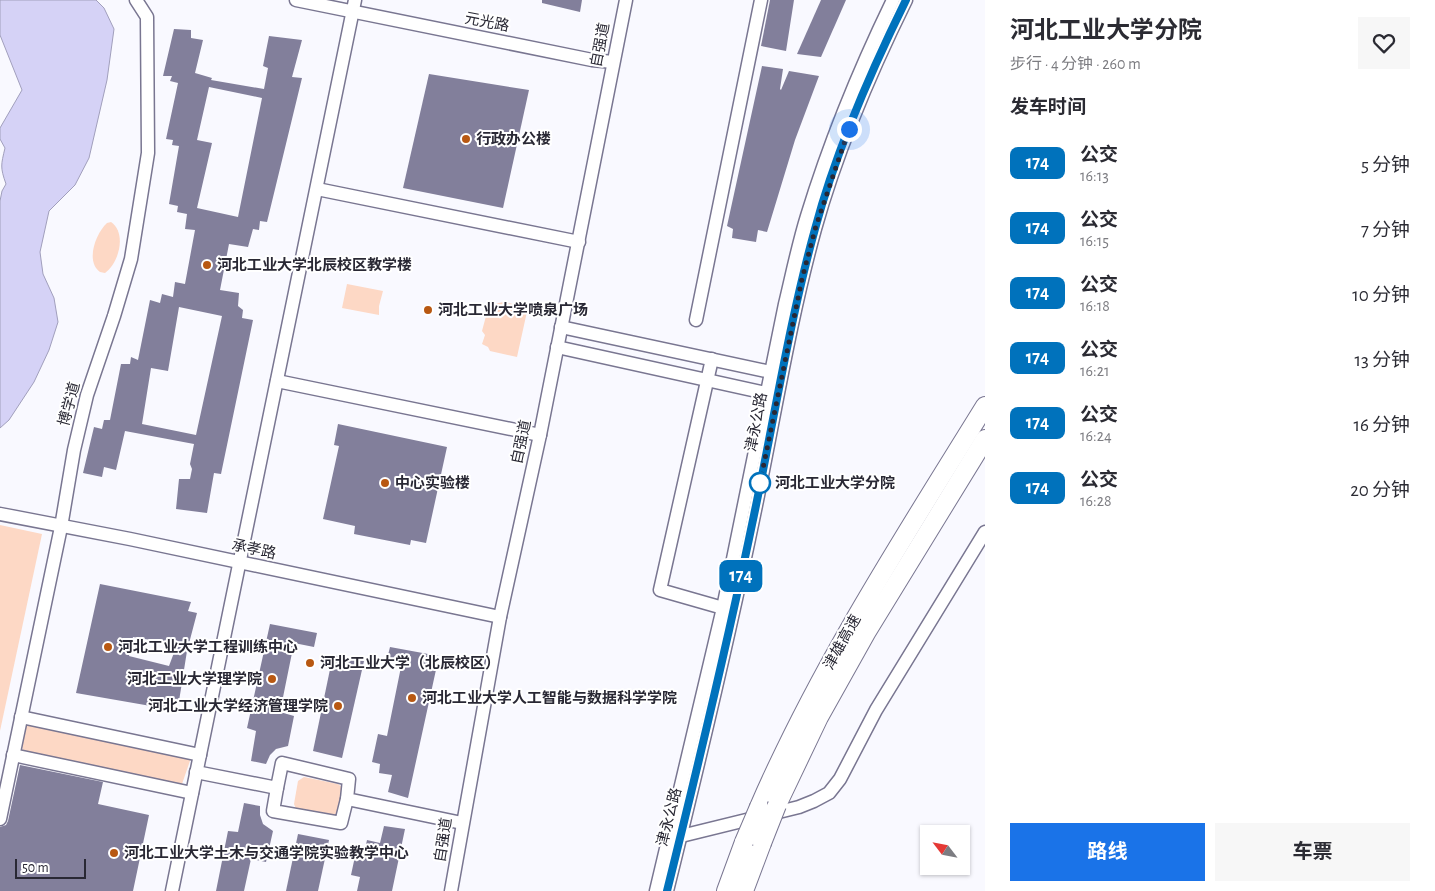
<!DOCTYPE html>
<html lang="zh">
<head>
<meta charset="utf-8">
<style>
	:root { --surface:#fff; --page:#f7f7f7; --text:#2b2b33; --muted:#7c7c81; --accent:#1a73e8 }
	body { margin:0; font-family:"Alegreya Sans","Noto Sans SC",sans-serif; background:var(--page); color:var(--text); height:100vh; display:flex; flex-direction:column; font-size:19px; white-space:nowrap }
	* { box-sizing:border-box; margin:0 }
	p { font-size:16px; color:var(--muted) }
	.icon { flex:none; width:28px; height:28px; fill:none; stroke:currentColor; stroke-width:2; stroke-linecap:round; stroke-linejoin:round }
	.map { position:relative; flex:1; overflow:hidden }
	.sheet { display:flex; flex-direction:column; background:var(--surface); width:450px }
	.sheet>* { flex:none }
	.badge { padding:0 10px; border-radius:8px; font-size:18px; line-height:32px }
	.needle { width:32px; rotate:302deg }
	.buttons { position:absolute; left:920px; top:825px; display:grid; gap:10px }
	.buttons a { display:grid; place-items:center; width:50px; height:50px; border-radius:0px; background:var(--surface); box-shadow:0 1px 4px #0004; font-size:25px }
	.scale { position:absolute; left:15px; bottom:12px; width:71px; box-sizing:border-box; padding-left:5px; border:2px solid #292834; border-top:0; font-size:14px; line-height:18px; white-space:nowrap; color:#292834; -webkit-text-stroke:4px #fff; paint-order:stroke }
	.you { position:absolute; width:25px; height:25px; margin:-12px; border:4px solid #fff; border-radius:50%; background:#1a73e8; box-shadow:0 0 0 8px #1a73e833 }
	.map>.badge { position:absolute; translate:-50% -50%; box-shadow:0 0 0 2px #fff }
	h2 { padding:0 25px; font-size:19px; line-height:45px }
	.round { display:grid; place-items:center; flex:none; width:52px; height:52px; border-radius:0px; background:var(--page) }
	.overview { display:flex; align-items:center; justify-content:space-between; height:85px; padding:0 25px }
	h1 { font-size:24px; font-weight:700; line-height:38px }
	.cta { display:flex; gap:10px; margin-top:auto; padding:10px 25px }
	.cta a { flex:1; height:58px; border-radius:0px; background:var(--accent); color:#fff; font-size:20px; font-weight:700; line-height:58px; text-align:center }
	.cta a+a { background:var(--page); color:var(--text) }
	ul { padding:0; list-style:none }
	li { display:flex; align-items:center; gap:15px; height:65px; padding:0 25px }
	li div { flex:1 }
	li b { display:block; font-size:19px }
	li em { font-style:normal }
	li .badge { min-width:55px; font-weight:700; text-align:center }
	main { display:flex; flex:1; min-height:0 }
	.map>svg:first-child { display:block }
	.green { fill:#fdd8c5 }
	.water { fill:#d5d2f6; stroke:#a19fbc }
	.building { fill:#827f9b; fill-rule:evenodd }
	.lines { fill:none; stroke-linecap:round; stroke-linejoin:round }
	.minor-casing { stroke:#797691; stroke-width:15 }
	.highway-casing { stroke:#797691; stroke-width:20 }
	.minor { stroke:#fff; stroke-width:12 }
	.highway { stroke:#fff; stroke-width:18 }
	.highway-bridge-casing { stroke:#797691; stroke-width:20; stroke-linecap:butt }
	.highway-bridge { stroke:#fff; stroke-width:18 }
	.line-casing { stroke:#fff; stroke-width:11 }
	.line { stroke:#0072bc; stroke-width:8 }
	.walk { stroke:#292834; stroke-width:5; stroke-dasharray:0 9 }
	.poi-dot { fill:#b85812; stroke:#fff; stroke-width:2 }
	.stop-dot { fill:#fff; stroke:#0072bc; stroke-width:2.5 }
	.labels { text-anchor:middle; stroke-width:4; stroke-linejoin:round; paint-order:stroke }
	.street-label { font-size:15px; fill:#292834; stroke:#fff }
	.poi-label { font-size:15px; font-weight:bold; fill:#292834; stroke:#fff; text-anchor:start }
	.stop-label { font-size:15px; font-weight:bold; fill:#292834; stroke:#fff; text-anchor:start }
</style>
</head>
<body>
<main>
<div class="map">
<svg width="985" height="891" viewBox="0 0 985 891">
	<rect width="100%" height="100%" fill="#f9f9ff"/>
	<g class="green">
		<path d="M 111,222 C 127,233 119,263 105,273 L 100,272 C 85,261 96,233 107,223 Z"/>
		<path d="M 347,284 L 383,291 L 379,306 L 379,315 L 342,308 Z"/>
		<path d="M 503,302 L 528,307 L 517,357 L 490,351 L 488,347 L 482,344 L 485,335 L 482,331 L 486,316 L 490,314 L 491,305 Z"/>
		<path d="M 0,525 L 42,534 L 0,731 Z"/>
		<path d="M 27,722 L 191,758 L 182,784 L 23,751 L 20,736 Z"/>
		<path d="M 304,777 L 338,784 L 343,788 L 339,812 L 332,816 L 296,809 L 294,804 L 298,781 Z"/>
	</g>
	<path class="water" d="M 0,0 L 96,0 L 104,8 L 114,29 L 107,80 L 89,158 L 75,185 L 49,211 L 40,252 L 43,274 L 54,298 L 58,322 L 49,350 L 34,382 L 9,420 L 0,428 L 0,201 L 2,191 L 6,184 C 0,167 1,165 5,148 L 0,139 L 0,128 L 22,90 L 0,35 Z"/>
	<g class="building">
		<path d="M 542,0 L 582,0 L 580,12 L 542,3 Z"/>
		<path d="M 770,0 L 794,0 L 786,51 L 761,46 Z"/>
		<path d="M 821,0 L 846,0 L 821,57 L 797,54 Z"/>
		<path d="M 174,29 L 191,30 L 191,38 L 203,40 L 195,73 L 212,78 L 211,80 L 264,89 L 268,68 L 263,66 L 269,36 L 302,40 L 292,77 L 302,78 L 267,222 L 260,221 L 259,230 L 253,229 L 248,247 L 229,244 L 220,290 L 239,293 L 238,306 L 243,310 L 242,318 L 253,320 L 221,474 L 214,473 L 207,513 L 176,509 L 179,479 L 190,479 L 192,469 L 190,464 L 194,444 L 125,431 L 116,470 L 104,467 L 102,477 L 83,473 L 94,427 L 102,429 L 104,420 L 110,420 L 121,364 L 130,364 L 131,357 L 138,360 L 150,300 L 160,303 L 162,294 L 173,297 L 175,282 L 185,284 L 195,230 L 185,229 L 187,214 L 177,212 L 178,206 L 169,204 L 179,146 L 172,145 L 173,140 L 166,139 L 178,83 L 170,81 L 172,76 L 163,76 ZM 209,87 L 262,98 L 238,217 L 197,208 L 212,143 L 197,140 ZM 179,307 L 222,316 L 196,435 L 142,424 L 151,368 L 168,371 Z"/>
		<path d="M 762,66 L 783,69 L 780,89 L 781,90 L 789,71 L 819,76 L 795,140 L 767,232 L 758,230 L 756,242 L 732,238 L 733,229 L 727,226 Z"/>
		<path d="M 429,74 L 529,90 L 503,208 L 403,188 Z"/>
		<path d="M 338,424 L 447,447 L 426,543 L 411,540 L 410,545 L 354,534 L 355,526 L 323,519 L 339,446 L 334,445 Z"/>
		<path d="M 100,584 L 191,602 L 188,611 L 197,613 L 187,651 L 179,701 L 169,701 L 168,709 L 76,693 ZM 133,637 L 174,644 L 173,650 L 175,650 L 169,666 L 129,656 Z"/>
		<path d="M 270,624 L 317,633 L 314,647 L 294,643 L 280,712 L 294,716 L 288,746 L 276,749 L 270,755 L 266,764 L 251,761 L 256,731 L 247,728 Z"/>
		<path d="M 390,647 L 439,656 L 408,798 L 388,792 L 392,775 L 379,773 L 380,764 L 372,762 L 378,734 L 387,736 L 402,662 L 387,659 Z"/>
		<path d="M 333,655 L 364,661 L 342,758 L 313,751 Z"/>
		<path d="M 20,765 L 103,782 L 98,804 L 149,815 L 133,891 L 0,891 L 0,827 L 6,825 L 8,821 Z"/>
		<path d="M 244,803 L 260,806 L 260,815 L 263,824 L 273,831 L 266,862 L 251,859 L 244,891 L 216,891 L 228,831 L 238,832 Z"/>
		<path d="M 384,826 L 405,829 L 392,891 L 357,891 L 360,877 L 351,875 L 357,847 L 365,849 L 367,840 L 380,843 Z"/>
		<path d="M 298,834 L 329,840 L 318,891 L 286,891 Z"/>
	</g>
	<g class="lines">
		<g class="minor-casing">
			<g id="minor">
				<path d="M 296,0 L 592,60 L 613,62"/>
				<path d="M 317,189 L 579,242"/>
				<path d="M 696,320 L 761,0"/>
				<path d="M 561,327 L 780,374"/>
				<path d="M 557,347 L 775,395"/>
				<path d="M 712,359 L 660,590 L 723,608"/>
				<path d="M 277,381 L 540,435"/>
				<path d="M 0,514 L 130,539 L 500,617"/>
				<path d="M 21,717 L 200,755"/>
				<path d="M 13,755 L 192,793"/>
				<path d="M 196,772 L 277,788 L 282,763 L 349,779 L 347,799 L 462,823"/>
				<path d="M 277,788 L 273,811 L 341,823 L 347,799"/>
				<path d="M 0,819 L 61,527 L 74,450 L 87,395 L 114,316 L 131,259 L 148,153 L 147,17 L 136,0"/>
				<path d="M 673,838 L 799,807 L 814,801 L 829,793 L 840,779 L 876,710 L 985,532"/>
				<path d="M 172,891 L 355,0"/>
				<path d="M 451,891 L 500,617 L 540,435 L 626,0"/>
				<path d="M 656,891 L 723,608 L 785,304 C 792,275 798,245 807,216 C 830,141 859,70 893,0"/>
				<path d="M 667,891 C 698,766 728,641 754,515 C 774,420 789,323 815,229 C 837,150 870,73 906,0"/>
			</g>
		</g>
		<g class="highway-casing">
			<g id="highway">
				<path d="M 777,805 L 819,717 L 866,633 L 985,439"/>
				<path d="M 759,807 C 820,666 904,537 985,406"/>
				<path d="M 726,891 L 744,842"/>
				<path d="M 744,891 L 762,843"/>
			</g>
		</g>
		<use href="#minor" class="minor"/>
		<use href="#highway" class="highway"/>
		<g class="highway-bridge-casing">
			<g id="highway-bridge">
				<path d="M 744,842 L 759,807"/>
				<path d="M 762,843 L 777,805"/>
			</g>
		</g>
		<use href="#highway-bridge" class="highway-bridge"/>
	</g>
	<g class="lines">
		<g class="line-casing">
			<path id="line" d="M 667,891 C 698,766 728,641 754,515 C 774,420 789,323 815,229 C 836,150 870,73 906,0"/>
		</g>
		<use href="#line" class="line"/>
		<path class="walk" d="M 760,483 L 802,279 L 816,226 L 849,129"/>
	</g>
	<g class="poi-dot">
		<circle cx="466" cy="139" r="5"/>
		<circle cx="207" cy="265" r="5"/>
		<circle cx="428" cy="310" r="5"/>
		<circle cx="385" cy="483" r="5"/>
		<circle cx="108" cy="647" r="5"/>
		<circle cx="310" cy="663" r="5"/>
		<circle cx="272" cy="679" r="5"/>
		<circle cx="412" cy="698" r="5"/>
		<circle cx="338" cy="706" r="5"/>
		<circle cx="114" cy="853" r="5"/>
	</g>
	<circle class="stop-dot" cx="760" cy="483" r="10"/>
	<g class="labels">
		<g class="street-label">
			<text transform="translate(487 22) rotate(11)" y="5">元光路</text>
			<text transform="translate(600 45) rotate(-79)" y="5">自强道</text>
			<text transform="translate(69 404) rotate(-75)" y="5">博学道</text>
			<text transform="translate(756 422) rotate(-79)" y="5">津永公路</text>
			<text transform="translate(521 442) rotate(-78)" y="5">自强道</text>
			<text transform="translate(254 549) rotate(12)" y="5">承孝路</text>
			<text transform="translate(842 642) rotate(-61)" y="5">津雄高速</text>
			<text transform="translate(669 817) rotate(-76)" y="5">津永公路</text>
			<text transform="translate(443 840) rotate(-81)" y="5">自强道</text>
		</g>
		<g class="poi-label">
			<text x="476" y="144">行政办公楼</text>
			<text x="217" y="270">河北工业大学北辰校区教学楼</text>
			<text x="438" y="315">河北工业大学喷泉广场</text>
			<text x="395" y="488">中心实验楼</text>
			<text x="118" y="652">河北工业大学工程训练中心</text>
			<text x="320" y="668">河北工业大学（北辰校区）</text>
			<text x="262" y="684" text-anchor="end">河北工业大学理学院</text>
			<text x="422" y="703">河北工业大学人工智能与数据科学学院</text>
			<text x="328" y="711" text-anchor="end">河北工业大学经济管理学院</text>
			<text x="124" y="858">河北工业大学土木与交通学院实验教学中心</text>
		</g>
		<g class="stop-label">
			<text x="775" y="488">河北工业大学分院</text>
		</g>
	</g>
</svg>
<div class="buttons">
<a><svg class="needle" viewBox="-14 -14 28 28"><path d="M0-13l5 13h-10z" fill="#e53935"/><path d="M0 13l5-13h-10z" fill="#7c7c81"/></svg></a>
</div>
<div class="scale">50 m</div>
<div class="you" style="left:849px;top:129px"></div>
<b class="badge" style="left:741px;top:576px;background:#0072bc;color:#fff">174</b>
</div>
<section class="sheet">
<div class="overview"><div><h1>河北工业大学分院</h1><p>步行 · 4 分钟 · 260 m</p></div><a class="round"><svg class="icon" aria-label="heart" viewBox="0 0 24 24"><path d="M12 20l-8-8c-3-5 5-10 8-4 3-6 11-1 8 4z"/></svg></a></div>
<h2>发车时间</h2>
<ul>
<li><span class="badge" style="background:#0072bc;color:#fff">174</span><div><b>公交</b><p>16:13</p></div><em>5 分钟</em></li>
<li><span class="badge" style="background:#0072bc;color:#fff">174</span><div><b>公交</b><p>16:15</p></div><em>7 分钟</em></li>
<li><span class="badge" style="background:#0072bc;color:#fff">174</span><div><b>公交</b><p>16:18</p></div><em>10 分钟</em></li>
<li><span class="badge" style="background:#0072bc;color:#fff">174</span><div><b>公交</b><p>16:21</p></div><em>13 分钟</em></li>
<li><span class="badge" style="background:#0072bc;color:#fff">174</span><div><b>公交</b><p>16:24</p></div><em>16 分钟</em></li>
<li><span class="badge" style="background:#0072bc;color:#fff">174</span><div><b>公交</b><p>16:28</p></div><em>20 分钟</em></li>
</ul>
<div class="cta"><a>路线</a><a>车票</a></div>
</section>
</main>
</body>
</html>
